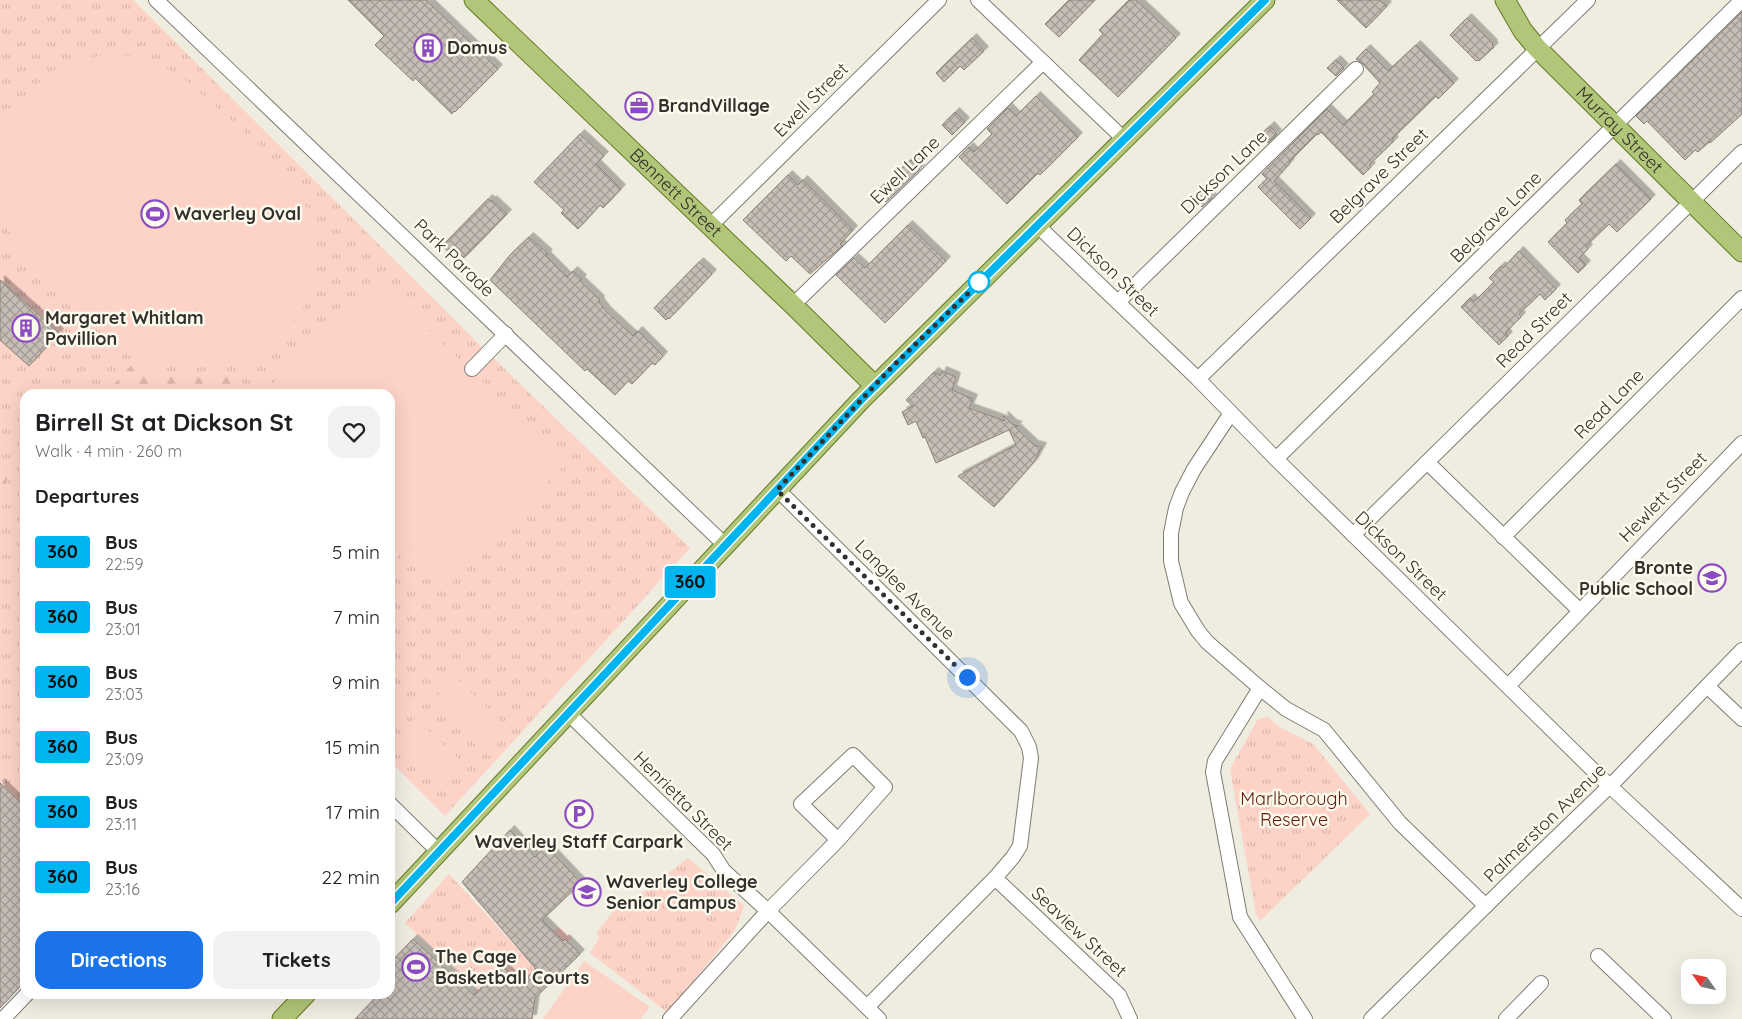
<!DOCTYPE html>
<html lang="en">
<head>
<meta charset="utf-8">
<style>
	:root { --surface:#fff; --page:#f2f2f2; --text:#202124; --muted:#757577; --accent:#1a73e8 }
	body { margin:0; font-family:Quicksand,sans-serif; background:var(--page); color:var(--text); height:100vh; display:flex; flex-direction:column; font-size:19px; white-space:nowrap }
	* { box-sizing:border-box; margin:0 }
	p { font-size:16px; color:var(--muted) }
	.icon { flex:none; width:28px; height:28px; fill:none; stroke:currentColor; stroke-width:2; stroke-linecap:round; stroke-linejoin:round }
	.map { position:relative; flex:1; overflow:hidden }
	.details { position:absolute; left:20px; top:389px; width:375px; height:610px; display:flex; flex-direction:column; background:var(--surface); border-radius:15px; box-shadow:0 5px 20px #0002 }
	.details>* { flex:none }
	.badge { padding:0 10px; border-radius:4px; font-size:18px; line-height:32px }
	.needle { width:32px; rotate:304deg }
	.buttons { position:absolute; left:1681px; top:959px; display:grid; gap:10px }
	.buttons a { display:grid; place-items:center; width:45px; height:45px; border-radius:10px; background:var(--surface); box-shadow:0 5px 20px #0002; font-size:25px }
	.you { position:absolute; width:25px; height:25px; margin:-12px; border:4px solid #fff; border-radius:50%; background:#1a73e8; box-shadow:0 0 0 8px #1a73e833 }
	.map>.badge { position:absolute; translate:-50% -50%; box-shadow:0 0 0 2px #fff }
	h2 { padding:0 15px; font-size:19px; line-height:45px }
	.round { display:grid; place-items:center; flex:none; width:52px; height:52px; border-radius:15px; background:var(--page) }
	.headline { display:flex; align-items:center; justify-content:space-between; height:85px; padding:0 15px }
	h1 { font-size:24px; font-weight:800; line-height:38px }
	.button { display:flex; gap:10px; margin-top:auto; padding:10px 15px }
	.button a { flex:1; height:58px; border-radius:15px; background:var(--accent); color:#fff; font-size:20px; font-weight:800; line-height:58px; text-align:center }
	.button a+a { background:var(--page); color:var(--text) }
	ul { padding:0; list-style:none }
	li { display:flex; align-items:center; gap:15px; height:65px; padding:0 15px }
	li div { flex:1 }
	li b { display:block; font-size:19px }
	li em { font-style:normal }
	li .badge { min-width:55px; font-weight:700; text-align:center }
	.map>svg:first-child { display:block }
	.grass { fill:url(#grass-tufts) }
	.forest { fill:url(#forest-firs) }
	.garden { fill:#fdd2c7 }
	.building { fill:url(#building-cross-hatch); stroke:#8a827a; filter:url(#shadow) }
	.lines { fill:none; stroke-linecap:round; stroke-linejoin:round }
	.minor-casing { stroke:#7f7d72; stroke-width:16 }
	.major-casing { stroke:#637923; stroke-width:21 }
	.minor { stroke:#fff; stroke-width:14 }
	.major { stroke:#b1c678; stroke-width:19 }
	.line-casing { stroke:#fff; stroke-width:11 }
	.line { stroke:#00b5ef; stroke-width:8 }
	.walk { stroke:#32312d; stroke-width:5; stroke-dasharray:0 9 }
	.stop-dot { fill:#fff; stroke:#00b5ef; stroke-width:2.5 }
	.labels { text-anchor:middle; stroke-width:5; stroke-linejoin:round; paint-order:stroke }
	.poi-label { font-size:18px; font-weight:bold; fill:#32312d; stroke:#fcf9ed; text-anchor:start }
	.street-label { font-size:18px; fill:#32312d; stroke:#fcf9ed }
	.park-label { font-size:18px; fill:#611e0c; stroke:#fcf9ed }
</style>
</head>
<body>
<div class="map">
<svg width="1742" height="1019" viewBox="0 0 1742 1019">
	<defs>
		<pattern id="grass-tufts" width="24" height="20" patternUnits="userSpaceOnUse" patternTransform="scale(1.25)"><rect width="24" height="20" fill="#fdd2c7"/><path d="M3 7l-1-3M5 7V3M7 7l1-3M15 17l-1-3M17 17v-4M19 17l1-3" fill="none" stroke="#d9b5ab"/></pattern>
		<pattern id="forest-firs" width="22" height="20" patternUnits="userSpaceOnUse" patternTransform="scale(1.25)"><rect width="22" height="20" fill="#fdd2c7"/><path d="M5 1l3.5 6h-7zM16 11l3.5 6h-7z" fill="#d9b5ab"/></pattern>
		<pattern id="building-cross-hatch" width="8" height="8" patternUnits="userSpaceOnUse" patternTransform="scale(1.25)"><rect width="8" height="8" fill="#c6bdb5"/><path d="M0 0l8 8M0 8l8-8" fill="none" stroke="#a19a94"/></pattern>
		<filter id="shadow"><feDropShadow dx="4.5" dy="-4.5" stdDeviation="0" flood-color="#0004"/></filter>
	</defs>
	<rect width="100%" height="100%" fill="#efece0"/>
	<g class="grass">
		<path d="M 0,0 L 133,0 L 488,353 L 690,548 L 445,816 L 390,761 L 390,394 L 25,394 L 25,807 L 0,783 Z"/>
		<path d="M 1268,717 L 1278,726 L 1313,744 L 1370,814 L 1260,921 L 1256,914 L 1230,769 L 1258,719 Z"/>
		<path d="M 688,858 L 744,906 L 735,930 L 668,1013 L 590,953 L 599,939 L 597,932 L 618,905 L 640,895 Z"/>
		<path d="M 449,874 L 522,953 L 559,927 L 572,938 L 520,984 L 503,967 L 479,991 L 405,923 Z"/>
	</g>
	<g class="forest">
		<path d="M 134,362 L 165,376 L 211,377 L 224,372 L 245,394 L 109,394 L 108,391 Z"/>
		<path d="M 0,462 L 7,467 L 7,489 L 0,497 Z"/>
		<path d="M 390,544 L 399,555 L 390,585 Z"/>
	</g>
	<g class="garden">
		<path d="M 102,55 C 119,55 135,55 151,61 C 183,74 204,96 230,119 C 267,152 309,187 316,240 C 317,246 316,253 315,259 C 315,272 314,289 308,300 C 296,323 273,342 255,360 C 241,360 234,363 221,365 C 205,368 184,368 168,364 C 130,355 91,316 62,290 C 51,280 38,271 28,260 C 16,246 6,227 0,210 L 0,137 L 9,117 L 21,99 L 51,72 L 68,64 Z"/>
		<path d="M 374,278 L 567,462 L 449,586 L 390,528 L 390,394 L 263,394 Z"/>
		<path d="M 455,677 L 502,722 L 478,747 L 431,702 Z"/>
		<path d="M 390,695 L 403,707 L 390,720 Z"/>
		<path d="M 415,718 L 463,763 L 439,789 L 391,743 Z"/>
		<path d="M 584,961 L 650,1007 L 641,1019 L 543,1019 Z"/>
	</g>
	<g class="building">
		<path d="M 348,0 L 426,0 L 498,69 L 455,112 L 454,111 L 452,114 L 415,78 L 413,81 L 375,45 L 384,36 Z"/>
		<path d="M 1069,0 L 1095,0 L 1059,37 L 1045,24 Z"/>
		<path d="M 1129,0 L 1136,0 L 1176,38 L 1118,97 L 1079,60 L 1103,34 L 1099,30 Z"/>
		<path d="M 1337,0 L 1380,0 L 1387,6 L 1366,28 Z"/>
		<path d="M 1742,12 L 1742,114 L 1710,143 L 1709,142 L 1698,152 L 1695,150 L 1685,160 L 1647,121 L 1644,124 L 1636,116 Z"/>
		<path d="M 1467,18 L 1493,44 L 1492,45 L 1494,47 L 1479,61 L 1478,60 L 1476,61 L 1450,35 Z"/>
		<path d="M 972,38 L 984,51 L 964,70 L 960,66 L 944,82 L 936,73 Z"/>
		<path d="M 1416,45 L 1454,83 L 1438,99 L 1436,96 L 1392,139 L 1394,141 L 1369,165 L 1371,167 L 1363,175 L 1321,132 L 1318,135 L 1317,134 L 1289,162 L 1290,163 L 1274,181 L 1311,218 L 1300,229 L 1258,187 L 1267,179 L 1262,174 L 1327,109 L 1343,125 L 1374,94 L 1372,92 L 1380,83 L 1362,63 L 1356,59 L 1366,49 L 1388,71 Z"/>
		<path d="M 1336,60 L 1344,68 L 1336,76 L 1327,68 Z"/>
		<path d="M 1036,96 L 1078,137 L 1040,175 L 1038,173 L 1007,204 L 959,157 L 969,147 L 974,152 L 992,134 L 987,129 L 1008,108 L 1016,116 Z"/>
		<path d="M 955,112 L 965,122 L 952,135 L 942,125 Z"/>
		<path d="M 1270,126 L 1277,134 L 1268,143 L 1260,135 Z"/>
		<path d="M 580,134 L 604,156 L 596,164 L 621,189 L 603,208 L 600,205 L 578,229 L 561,213 L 564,210 L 534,182 Z"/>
		<path d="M 911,160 L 920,169 L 886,202 L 876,192 Z"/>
		<path d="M 1616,164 L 1651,199 L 1617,232 L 1609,224 L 1586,246 L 1588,249 L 1579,258 L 1586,265 L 1578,273 L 1548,242 L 1567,223 L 1565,220 L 1582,204 L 1579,200 Z"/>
		<path d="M 788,175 L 798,185 L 803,180 L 853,230 L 840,244 L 842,246 L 810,274 L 791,256 L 786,261 L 743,220 Z"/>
		<path d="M 1204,190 L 1212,198 L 1202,207 L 1194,199 Z"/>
		<path d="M 488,199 L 491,202 L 492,200 L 507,214 L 464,258 L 456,250 L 451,254 L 442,246 Z"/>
		<path d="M 908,225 L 946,261 L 885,323 L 836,275 L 854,258 L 865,268 Z"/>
		<path d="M 529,237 L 548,254 L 546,256 L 567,277 L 573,271 L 582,279 L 580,281 L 600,300 L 599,302 L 606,311 L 633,336 L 638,331 L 663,356 L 655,365 L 652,363 L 632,384 L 628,381 L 615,395 L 587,369 L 585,371 L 490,280 L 510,255 Z"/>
		<path d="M 1519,251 L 1556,289 L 1545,300 L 1540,294 L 1519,314 L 1521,317 L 1505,333 L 1508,336 L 1499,345 L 1461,307 L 1470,298 L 1474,302 L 1494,282 L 1489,278 L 1501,266 L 1503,268 Z"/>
		<path d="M 699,262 L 712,274 L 669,319 L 668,318 L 666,320 L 654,308 Z"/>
		<path d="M 0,280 L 59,333 L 29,366 L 0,340 Z"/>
		<path d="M 942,371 L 956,377 L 952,390 L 973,399 L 969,408 L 1005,421 L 1003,417 L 1004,416 L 1012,424 L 1018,426 L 1015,427 L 1034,445 L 1042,447 L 1034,462 L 994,507 L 958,476 L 1016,445 L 1009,430 L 936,463 L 925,437 L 923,438 L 916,421 L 908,425 L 902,412 L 913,406 L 906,400 L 934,372 L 940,376 Z"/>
		<path d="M 0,783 L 25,807 L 25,981 L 0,1008 Z"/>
		<path d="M 510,830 L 535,857 L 546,846 L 581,883 L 542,920 L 563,941 L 565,939 L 580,954 L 535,998 L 532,1019 L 355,1019 L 379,994 L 390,994 L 390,963 L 413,939 L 474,995 L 503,967 L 520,984 L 536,969 L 462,882 Z"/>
	</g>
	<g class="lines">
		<g class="minor-casing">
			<g id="minor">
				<path d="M 156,0 L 725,545"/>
				<path d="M 978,0 L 1125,140"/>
				<path d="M 710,226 L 939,0"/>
				<path d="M 1038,226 L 1198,379 L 1276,459 L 1599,776 L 1742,909"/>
				<path d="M 1118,302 L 1356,69"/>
				<path d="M 793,305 L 1043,62"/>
				<path d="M 472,369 L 506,334"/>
				<path d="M 1198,379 L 1588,0"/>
				<path d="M 1231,413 L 1194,469 L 1182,492 L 1176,508 L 1171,533 L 1171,561 L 1181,603 L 1198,631 L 1207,642 L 1260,688 L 1286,709 L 1324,730 L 1400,823 L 1486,906"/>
				<path d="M 1276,459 L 1742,0"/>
				<path d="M 1427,462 L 1580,611"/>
				<path d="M 777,489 L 1021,731 L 1029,747 L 1031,758 L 1020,846 L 1013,857 L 995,878 L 867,1007"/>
				<path d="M 1353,535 L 1742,152"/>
				<path d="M 1503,537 L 1742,298"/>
				<path d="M 1508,686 L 1742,443"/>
				<path d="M 1707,686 L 1742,719"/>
				<path d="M 1260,688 L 1215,761 L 1213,772 L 1240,917 L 1305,1019"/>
				<path d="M 568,713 L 713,854 L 724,871 L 768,911 L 879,1019"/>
				<path d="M 390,804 L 439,852"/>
				<path d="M 995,878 L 1119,995 L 1130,1019"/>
				<path d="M 1598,956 L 1664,1019"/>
				<path d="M 3,1019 L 27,994"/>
				<path d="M 670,1019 L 768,911 L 838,840 L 885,787 L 853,755 L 801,804 L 838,840"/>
				<path d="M 1371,1019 L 1507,885 L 1617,779 L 1742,650"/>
				<path d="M 1506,1019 L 1541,983"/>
			</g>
		</g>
		<g class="major-casing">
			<g id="major">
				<path id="s1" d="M 474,0 L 793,305 L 875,386"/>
				<path id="s2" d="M 1505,0 L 1523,31 L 1537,48 L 1742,252"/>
				<path d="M 390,904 L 861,400 L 1265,0"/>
				<path d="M 282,1019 L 306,994"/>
			</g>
		</g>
		<use href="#minor" class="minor"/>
		<use href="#major" class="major"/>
	</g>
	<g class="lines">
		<g class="line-casing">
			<path id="line" d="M 390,904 L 861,400 L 1265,0"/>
		</g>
		<use href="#line" class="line"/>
		<path class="walk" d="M 967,677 L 777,490 L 893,366 L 982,280 L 979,282"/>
	</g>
	<defs>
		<g id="building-ring" transform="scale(1.4375)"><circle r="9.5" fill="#fcf9ed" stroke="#8b4cc1" stroke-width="1.5"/><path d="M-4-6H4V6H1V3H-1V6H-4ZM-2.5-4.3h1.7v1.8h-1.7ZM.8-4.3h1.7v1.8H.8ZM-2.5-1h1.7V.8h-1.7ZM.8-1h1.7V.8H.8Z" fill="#8b4cc1"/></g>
		<g id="office-ring" transform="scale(1.4375)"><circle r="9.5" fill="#fcf9ed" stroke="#8b4cc1" stroke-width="1.5"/><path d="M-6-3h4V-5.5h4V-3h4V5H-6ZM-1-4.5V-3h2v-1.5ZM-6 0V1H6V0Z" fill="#8b4cc1"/></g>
		<g id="stadium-ring" transform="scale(1.4375)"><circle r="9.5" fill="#fcf9ed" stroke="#8b4cc1" stroke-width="1.5"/><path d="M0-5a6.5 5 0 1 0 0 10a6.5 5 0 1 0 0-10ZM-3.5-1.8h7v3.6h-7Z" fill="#8b4cc1"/></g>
		<g id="school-ring" transform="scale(1.4375)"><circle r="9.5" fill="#fcf9ed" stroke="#8b4cc1" stroke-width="1.5"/><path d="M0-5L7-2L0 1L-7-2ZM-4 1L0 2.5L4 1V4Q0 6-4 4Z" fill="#8b4cc1"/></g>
		<g id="parking-ring" transform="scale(1.4375)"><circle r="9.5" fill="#fcf9ed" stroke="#8b4cc1" stroke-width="1.5"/><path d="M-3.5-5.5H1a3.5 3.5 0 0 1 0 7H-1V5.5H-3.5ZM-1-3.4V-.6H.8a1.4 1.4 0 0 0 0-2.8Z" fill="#8b4cc1"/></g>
	</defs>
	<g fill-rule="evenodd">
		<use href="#building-ring" x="428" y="48"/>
		<use href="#office-ring" x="639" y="106"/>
		<use href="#stadium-ring" x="155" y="214"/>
		<use href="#building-ring" x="26" y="328"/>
		<use href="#school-ring" x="1712" y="578"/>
		<use href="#parking-ring" x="579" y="814"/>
		<use href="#school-ring" x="587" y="892"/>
		<use href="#stadium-ring" x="416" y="967"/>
	</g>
	<circle class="stop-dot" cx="979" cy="282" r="10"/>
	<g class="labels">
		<g class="poi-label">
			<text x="447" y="54">Domus</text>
			<text x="658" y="112">BrandVillage</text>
			<text x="174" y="220">Waverley Oval</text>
			<text x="45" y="324">Margaret Whitlam<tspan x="45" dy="21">Pavillion</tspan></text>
			<text x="1693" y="574" text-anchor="end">Bronte<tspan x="1693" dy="21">Public School</tspan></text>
			<text x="579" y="848" text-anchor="middle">Waverley Staff Carpark</text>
			<text x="606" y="888">Waverley College<tspan x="606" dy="21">Senior Campus</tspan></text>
			<text x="435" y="963">The Cage<tspan x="435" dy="21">Basketball Courts</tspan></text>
		</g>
		<g class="street-label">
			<text transform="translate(811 100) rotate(-45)" y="6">Ewell Street</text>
			<text dy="6" stroke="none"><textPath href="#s2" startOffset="174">Murray Street</textPath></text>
			<text transform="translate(905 170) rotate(-44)" y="6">Ewell Lane</text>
			<text transform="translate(1224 172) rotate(-44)" y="6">Dickson Lane</text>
			<text transform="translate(1379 176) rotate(-44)" y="6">Belgrave Street</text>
			<text dy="6" stroke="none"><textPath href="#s1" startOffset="279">Bennett Street</textPath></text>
			<text transform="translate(1496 217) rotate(-45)" y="6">Belgrave Lane</text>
			<text transform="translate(454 258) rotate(44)" y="6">Park Parade</text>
			<text transform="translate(1113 272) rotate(44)" y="6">Dickson Street</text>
			<text transform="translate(1534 330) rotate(-45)" y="6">Read Street</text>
			<text transform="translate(1609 404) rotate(-45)" y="6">Read Lane</text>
			<text transform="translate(1663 497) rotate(-46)" y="6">Hewlett Street</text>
			<text transform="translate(1401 556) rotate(44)" y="6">Dickson Street</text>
			<text transform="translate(905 590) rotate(45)" y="6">Langlee Avenue</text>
			<text transform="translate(683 801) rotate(45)" y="6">Henrietta Street</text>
			<text transform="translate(1545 823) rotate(-44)" y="6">Palmerston Avenue</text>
			<text transform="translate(1079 932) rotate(43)" y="6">Seaview Street</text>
		</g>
		<g class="park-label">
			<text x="1294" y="805">Marlborough<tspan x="1294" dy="21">Reserve</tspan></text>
		</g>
	</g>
</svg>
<div class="buttons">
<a><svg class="needle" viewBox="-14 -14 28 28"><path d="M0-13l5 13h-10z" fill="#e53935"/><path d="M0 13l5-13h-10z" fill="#757577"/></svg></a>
</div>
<div class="you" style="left:967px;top:677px"></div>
<b class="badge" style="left:690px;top:582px;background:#00b5ef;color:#111">360</b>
<section class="details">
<div class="headline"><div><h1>Birrell St at Dickson St</h1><p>Walk · 4 min · 260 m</p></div><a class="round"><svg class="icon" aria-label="heart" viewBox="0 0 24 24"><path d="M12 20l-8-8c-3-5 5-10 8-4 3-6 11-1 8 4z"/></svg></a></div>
<h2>Departures</h2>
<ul>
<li><span class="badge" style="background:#00b5ef;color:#111">360</span><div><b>Bus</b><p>22:59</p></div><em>5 min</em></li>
<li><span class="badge" style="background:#00b5ef;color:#111">360</span><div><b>Bus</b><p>23:01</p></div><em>7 min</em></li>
<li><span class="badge" style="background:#00b5ef;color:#111">360</span><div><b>Bus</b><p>23:03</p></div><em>9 min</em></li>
<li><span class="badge" style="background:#00b5ef;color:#111">360</span><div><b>Bus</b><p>23:09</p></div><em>15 min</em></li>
<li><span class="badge" style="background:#00b5ef;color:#111">360</span><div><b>Bus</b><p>23:11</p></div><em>17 min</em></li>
<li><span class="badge" style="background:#00b5ef;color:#111">360</span><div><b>Bus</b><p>23:16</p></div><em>22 min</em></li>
</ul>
<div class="button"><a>Directions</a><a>Tickets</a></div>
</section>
</div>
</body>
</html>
